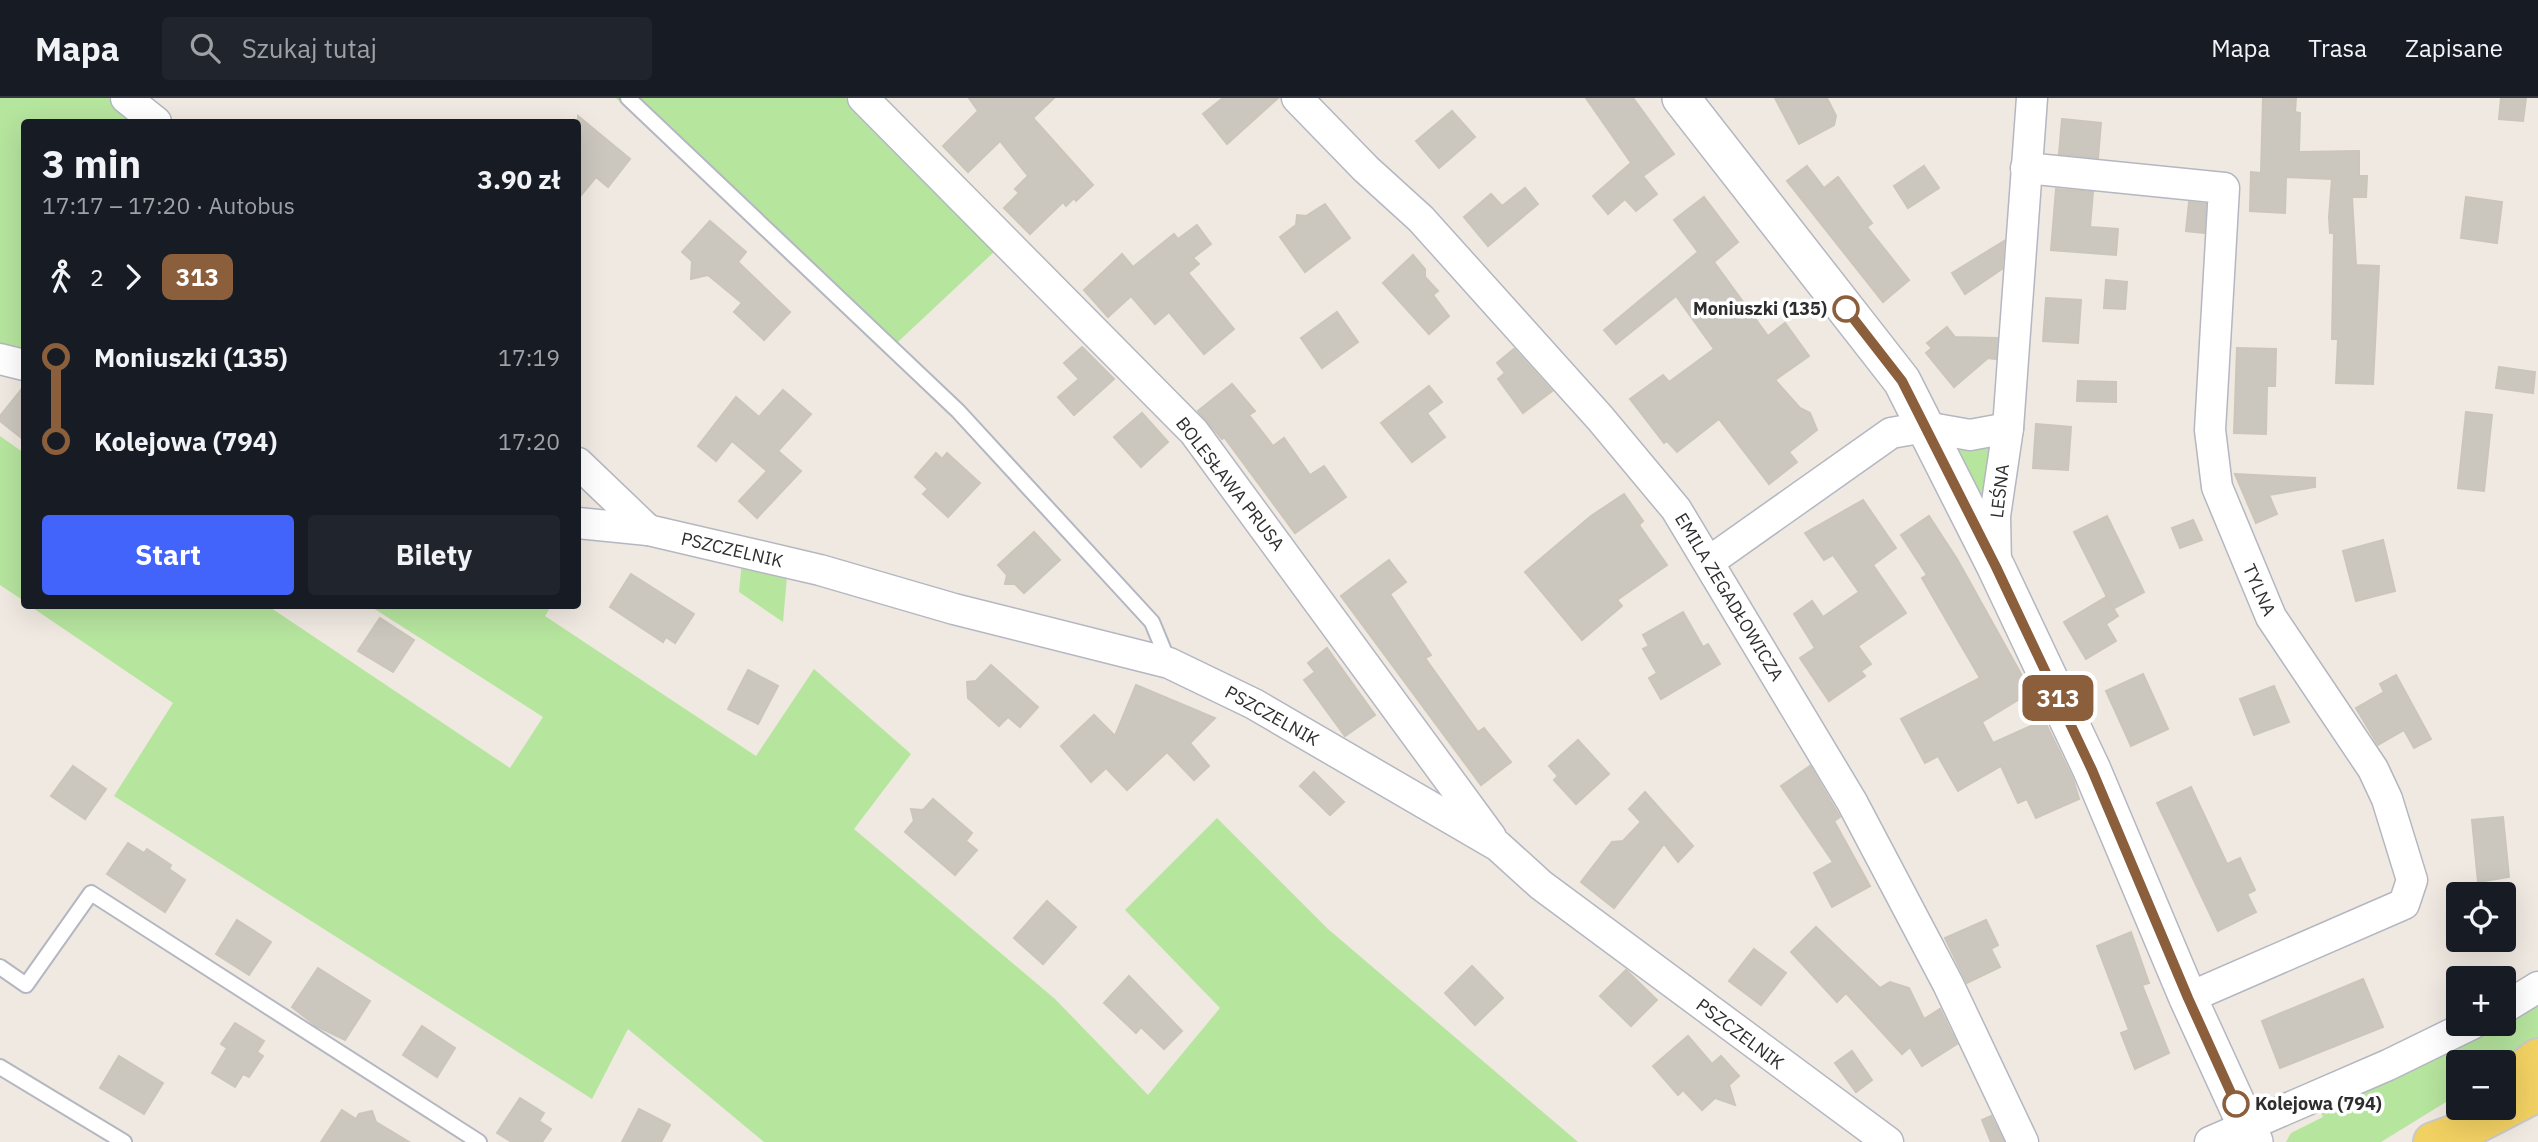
<!DOCTYPE html>
<html lang="pl">
<head>
<meta charset="utf-8">
<style>
	:root { --surface:#171b24; --page:#20242c; --text:#f1f3f6; --muted:#9ea1a6; --line:#363941; --accent:#4264fb }
	body { margin:0; font-family:"IBM Plex Sans",sans-serif; background:var(--page); color:var(--text); height:100vh; display:flex; flex-direction:column; font-size:26px; white-space:nowrap }
	* { box-sizing:border-box; margin:0 }
	p { font-size:23px; color:var(--muted) }
	.icon { flex:none; width:38px; height:38px; fill:none; stroke:currentColor; stroke-width:2; stroke-linecap:round; stroke-linejoin:round }
	.map { position:relative; flex:1; overflow:hidden }
	.panel { position:absolute; left:21px; top:21px; width:560px; height:490px; display:flex; flex-direction:column; background:var(--surface); border-radius:7px; box-shadow:0 7px 28px #0002 }
	.panel>* { flex:none }
	.badge { padding:0 14px; border-radius:10px; font-size:24px; line-height:46px }
	.tools { position:absolute; left:2446px; top:784px; display:grid; gap:14px }
	.tools a { display:grid; place-items:center; width:70px; height:70px; border-radius:7px; background:var(--surface); box-shadow:0 7px 28px #0002; font-size:35px }
	.map>.badge { position:absolute; translate:-50% -50%; box-shadow:0 0 0 4px #fff }
	.legs { display:flex; align-items:center; gap:10px; height:77px; padding:0 21px; font-size:23px }
	.legs p { margin-inline-start:auto }
	.summary { display:flex; align-items:center; justify-content:space-between; height:119px; padding:0 21px }
	h1 { font-size:38px; font-weight:700; line-height:52px }
	.button { display:flex; gap:14px; margin-top:auto; padding:14px 21px }
	.button a { flex:1; height:80px; border-radius:7px; background:var(--accent); color:#fff; font-size:28px; font-weight:700; line-height:80px; text-align:center }
	.button a+a { background:var(--page); color:var(--text) }
	ul { padding:0 21px; list-style:none }
	li { display:flex; align-items:center; gap:24px; height:84px; font-size:26px }
	li i { display:grid; place-items:center; width:10px; height:100%; margin:0 9px; background:currentColor }
	li i::after { content:''; width:18px; height:18px; margin:-9px; border:5px solid; border-radius:50%; background:var(--surface) }
	li p { margin-inline-start:auto }
	li:first-child i { background:linear-gradient(#0000 50%,currentColor 0) }
	li:last-child i { background:linear-gradient(currentColor 50%,#0000 0) }
	header { display:flex; align-items:center; gap:42px; box-sizing:border-box; height:98px; padding:0 35px; background:var(--surface); border-bottom:2px solid var(--line) }
	header strong { font-size:33px }
	nav { display:flex; gap:38px; margin-inline-start:auto; font-size:24px }
	.search { width:490px; height:63px; background:var(--page); display:flex; align-items:center; gap:18px; box-sizing:border-box; padding:0 24px; border-radius:7px; color:var(--muted); font-size:26px }
	.map>svg:first-child { display:block }
	.green { fill:#b6e59e }
	.building { fill:#cbc7bf; stroke:#cbc5ba; stroke-width:2 }
	.lines { fill:none; stroke-linecap:round; stroke-linejoin:round }
	.service-casing { stroke:#b4b7c1; stroke-width:18 }
	.minor-casing { stroke:#b4b7c1; stroke-width:33 }
	.tertiary-casing { stroke:#b4b7c1; stroke-width:40 }
	.primary-casing { stroke:#c9c9c9; stroke-width:42 }
	.service { stroke:#fff; stroke-width:14 }
	.minor { stroke:#fff; stroke-width:30 }
	.tertiary { stroke:#fff; stroke-width:37 }
	.primary { stroke:#f2d163; stroke-width:38 }
	.line-1-casing { stroke:#fff; stroke-width:16 }
	.line-1 { stroke:#8b5e3c; stroke-width:10 }
	.stop-1-dot { fill:#fff; stroke:#8b5e3c; stroke-width:3.5 }
	.labels { text-anchor:middle; stroke-width:7; stroke-linejoin:round; paint-order:stroke }
	.stop-label { font-size:18px; font-weight:bold; fill:#2e2e2e; stroke:#fff; text-anchor:end }
	.street-label { font-size:18px; fill:#2e2e2e; stroke:#fff }
</style>
</head>
<body>
<header>
<strong>Mapa</strong>
<div class="search"><svg class="icon" aria-label="search" viewBox="0 0 24 24"><circle cx="10" cy="10" r="6"/><path d="M15 15l6 6"/></svg>Szukaj tutaj</div>
<nav><a>Mapa</a><a>Trasa</a><a>Zapisane</a></nav>
</header>
<div class="map">
<svg width="2538" height="1044" viewBox="0 0 2538 1044">
	<rect width="100%" height="100%" fill="#efe9e1"/>
	<g class="green">
		<path d="M 0,0 L 108,0 L 138,24 L 24,24 L 24,252 L 0,246 Z"/>
		<path d="M 616,0 L 845,0 L 995,153 L 885,256 Z"/>
		<path d="M 0,338 L 24,355 L 24,503 L 0,487 Z"/>
		<path d="M 1989,343 L 1993,352 L 1985,402 L 1978,401 L 1955,347 Z"/>
		<path d="M 742,463 L 787,478 L 783,524 L 739,494 Z"/>
		<path d="M 30,508 L 268,508 L 510,670 L 543,619 L 370,508 L 551,508 L 545,518 L 756,658 L 814,571 L 911,656 L 854,731 L 1055,901 L 1148,997 L 1220,910 L 1125,812 L 1217,720 L 1328,831 L 1578,1044 L 764,1044 L 628,931 L 592,1001 L 114,698 L 173,605 Z"/>
		<path d="M 2538,902 L 2538,941 L 2504,964 L 2459,964 L 2459,996 L 2381,1044 L 2286,1044 L 2291,1035 L 2323,1019 L 2321,1014 L 2495,926 L 2504,926 L 2504,921 Z"/>
	</g>
	<g class="building">
		<path d="M 969,0 L 1054,0 L 1033,20 L 1093,87 L 1076,103 L 1074,100 L 1066,108 L 1063,104 L 1030,136 L 1004,110 L 1019,95 L 1015,91 L 1028,78 L 1000,43 L 968,74 L 943,48 L 978,13 Z"/>
		<path d="M 1223,0 L 1278,0 L 1227,46 L 1203,16 Z"/>
		<path d="M 1586,0 L 1633,0 L 1674,56 L 1643,78 L 1657,96 L 1636,113 L 1625,101 L 1608,116 L 1593,98 L 1631,65 L 1634,69 Z"/>
		<path d="M 1775,0 L 1827,0 L 1836,18 L 1834,27 L 1799,46 Z"/>
		<path d="M 2263,0 L 2296,0 L 2295,14 L 2300,15 L 2299,54 L 2359,53 L 2359,78 L 2367,78 L 2366,99 L 2352,99 L 2356,167 L 2379,168 L 2373,286 L 2336,285 L 2338,241 L 2332,241 L 2334,135 L 2330,135 L 2329,119 L 2332,81 L 2286,79 L 2285,115 L 2250,113 L 2251,74 L 2261,75 Z"/>
		<path d="M 2501,0 L 2526,0 L 2523,23 L 2499,21 Z"/>
		<path d="M 1452,13 L 1475,39 L 1439,70 L 1416,43 Z"/>
		<path d="M 578,18 L 630,61 L 608,89 L 596,79 L 578,101 Z"/>
		<path d="M 2062,21 L 2101,25 L 2098,60 L 2059,56 Z"/>
		<path d="M 1807,68 L 1824,90 L 1838,79 L 1872,125 L 1867,129 L 1909,182 L 1883,204 L 1787,83 Z"/>
		<path d="M 1924,68 L 1939,90 L 1908,110 L 1894,88 Z"/>
		<path d="M 1525,90 L 1538,106 L 1488,148 L 1464,119 L 1491,96 L 1502,108 Z"/>
		<path d="M 2056,91 L 2093,94 L 2090,129 L 2118,131 L 2116,157 L 2051,152 Z"/>
		<path d="M 1704,99 L 1738,144 L 1714,164 L 1768,238 L 1785,225 L 1809,258 L 1775,282 L 1800,310 L 1810,315 L 1817,332 L 1789,354 L 1797,364 L 1769,386 L 1719,321 L 1677,354 L 1667,343 L 1664,345 L 1630,301 L 1663,277 L 1669,284 L 1714,251 L 1676,198 L 1616,246 L 1604,232 L 1698,154 L 1674,122 Z"/>
		<path d="M 2466,99 L 2502,104 L 2497,145 L 2461,140 Z"/>
		<path d="M 2189,104 L 2206,106 L 2204,135 L 2186,133 Z"/>
		<path d="M 1325,106 L 1350,140 L 1305,174 L 1280,139 L 1296,127 L 1297,117 L 1306,118 Z"/>
		<path d="M 710,123 L 746,154 L 738,164 L 790,214 L 764,242 L 734,214 L 742,205 L 708,177 L 691,181 L 692,163 L 682,154 Z"/>
		<path d="M 1197,127 L 1211,146 L 1193,160 L 1199,166 L 1188,175 L 1234,231 L 1204,256 L 1169,214 L 1155,226 L 1131,198 L 1108,219 L 1084,192 L 1122,156 L 1133,169 L 1174,136 L 1178,141 Z"/>
		<path d="M 2004,143 L 2002,171 L 1965,196 L 1952,175 Z"/>
		<path d="M 1413,157 L 1425,171 L 1425,179 L 1438,193 L 1433,197 L 1449,218 L 1429,236 L 1383,185 Z"/>
		<path d="M 2106,182 L 2127,184 L 2125,211 L 2104,210 Z"/>
		<path d="M 2046,200 L 2081,202 L 2078,245 L 2043,243 Z"/>
		<path d="M 1337,214 L 1358,244 L 1322,270 L 1301,240 Z"/>
		<path d="M 1947,229 L 1955,239 L 1997,240 L 1996,261 L 1988,260 L 1954,289 L 1926,255 L 1932,250 L 1927,245 Z"/>
		<path d="M 1082,249 L 1114,281 L 1074,317 L 1058,299 L 1079,281 L 1064,265 Z"/>
		<path d="M 2237,250 L 2276,251 L 2275,288 L 2267,288 L 2266,336 L 2234,335 Z"/>
		<path d="M 1514,251 L 1552,293 L 1523,315 L 1498,281 L 1505,275 L 1497,265 Z"/>
		<path d="M 2499,269 L 2535,274 L 2533,295 L 2496,290 Z"/>
		<path d="M 2078,283 L 2116,284 L 2116,304 L 2077,303 Z"/>
		<path d="M 1232,286 L 1255,313 L 1249,317 L 1273,348 L 1284,340 L 1310,377 L 1324,368 L 1346,399 L 1295,435 L 1224,339 L 1222,341 L 1198,313 Z"/>
		<path d="M 24,288 L 24,342 L 0,323 L 0,318 Z"/>
		<path d="M 1429,288 L 1442,304 L 1427,315 L 1445,339 L 1412,364 L 1381,325 Z"/>
		<path d="M 783,292 L 811,316 L 778,353 L 801,373 L 757,420 L 739,403 L 767,373 L 732,343 L 716,363 L 698,348 L 736,299 L 759,319 Z"/>
		<path d="M 2466,314 L 2492,317 L 2484,393 L 2458,390 Z"/>
		<path d="M 1142,315 L 1168,344 L 1141,369 L 1114,339 Z"/>
		<path d="M 2036,326 L 2071,329 L 2068,372 L 2033,370 Z"/>
		<path d="M 936,355 L 942,361 L 947,355 L 980,385 L 948,419 L 923,396 L 928,391 L 915,379 Z"/>
		<path d="M 2235,376 L 2315,380 L 2315,389 L 2269,397 L 2277,416 L 2256,425 Z"/>
		<path d="M 1624,396 L 1643,423 L 1639,427 L 1667,467 L 1617,502 L 1622,508 L 1582,542 L 1525,474 L 1591,418 Z"/>
		<path d="M 1863,402 L 1896,450 L 1873,467 L 1906,515 L 1858,548 L 1871,566 L 1861,573 L 1865,578 L 1829,603 L 1800,560 L 1815,550 L 1794,516 L 1812,503 L 1823,519 L 1859,494 L 1833,457 L 1824,462 L 1805,435 Z"/>
		<path d="M 1929,418 L 1957,461 L 2031,594 L 1982,624 L 1993,645 L 2044,622 L 2073,681 L 2079,701 L 2036,720 L 2027,701 L 2018,705 L 2001,668 L 1958,693 L 1938,658 L 1925,665 L 1901,621 L 1980,580 L 1922,480 L 1927,477 L 1901,437 Z"/>
		<path d="M 2107,418 L 2144,494 L 2113,511 L 2074,434 Z"/>
		<path d="M 2193,422 L 2202,442 L 2180,450 L 2172,430 Z"/>
		<path d="M 1034,434 L 1060,462 L 1024,495 L 1015,486 L 1005,486 L 1007,477 L 998,467 Z"/>
		<path d="M 2383,442 L 2395,493 L 2356,503 L 2343,453 Z"/>
		<path d="M 1389,462 L 1406,484 L 1390,496 L 1431,557 L 1425,560 L 1478,634 L 1484,630 L 1511,664 L 1481,687 L 1341,498 Z"/>
		<path d="M 631,476 L 694,516 L 675,545 L 666,539 L 663,544 L 610,509 Z"/>
		<path d="M 2106,499 L 2118,518 L 2106,526 L 2116,543 L 2086,561 L 2064,524 Z"/>
		<path d="M 1683,514 L 1703,549 L 1708,546 L 1720,566 L 1661,601 L 1649,580 L 1657,575 L 1643,551 L 1649,548 L 1643,537 Z"/>
		<path d="M 380,520 L 414,542 L 393,574 L 358,553 Z"/>
		<path d="M 1327,550 L 1375,617 L 1345,638 L 1304,582 L 1315,574 L 1308,565 Z"/>
		<path d="M 991,567 L 1038,609 L 1020,629 L 1008,619 L 999,628 L 968,600 L 967,584 L 976,583 Z"/>
		<path d="M 748,572 L 778,588 L 758,626 L 728,611 Z"/>
		<path d="M 2143,576 L 2168,631 L 2131,648 L 2106,593 Z"/>
		<path d="M 2396,577 L 2431,641 L 2414,650 L 2404,632 L 2378,647 L 2356,610 L 2384,594 L 2380,586 Z"/>
		<path d="M 1136,587 L 1215,620 L 1190,645 L 1209,668 L 1194,682 L 1167,654 L 1127,692 L 1106,670 L 1091,684 L 1061,648 L 1094,617 L 1115,638 Z"/>
		<path d="M 2274,588 L 2289,624 L 2254,637 L 2240,601 Z"/>
		<path d="M 1578,642 L 1609,676 L 1576,706 L 1554,682 L 1558,678 L 1549,668 Z"/>
		<path d="M 73,668 L 106,691 L 85,721 L 51,698 Z"/>
		<path d="M 1810,668 L 1840,719 L 1834,723 L 1870,788 L 1832,809 L 1814,775 L 1833,764 L 1781,688 Z"/>
		<path d="M 1314,674 L 1344,704 L 1330,717 L 1300,688 Z"/>
		<path d="M 2191,689 L 2227,766 L 2240,760 L 2255,792 L 2247,796 L 2256,814 L 2218,833 L 2157,705 Z"/>
		<path d="M 1645,694 L 1693,748 L 1678,764 L 1664,746 L 1614,810 L 1581,784 L 1612,744 L 1623,743 L 1641,724 L 1629,711 Z"/>
		<path d="M 933,701 L 972,735 L 966,743 L 977,752 L 955,777 L 905,734 L 914,723 L 911,711 L 923,712 Z"/>
		<path d="M 2503,719 L 2509,779 L 2478,784 L 2472,722 Z"/>
		<path d="M 128,745 L 144,755 L 147,751 L 171,767 L 169,771 L 185,782 L 165,814 L 107,776 Z"/>
		<path d="M 1047,803 L 1076,829 L 1043,866 L 1014,840 Z"/>
		<path d="M 237,822 L 271,844 L 249,877 L 216,856 Z"/>
		<path d="M 1986,822 L 1998,847 L 1991,851 L 2000,869 L 1967,885 L 1945,840 Z"/>
		<path d="M 1816,829 L 1880,890 L 1890,884 L 1909,890 L 1924,921 L 1940,911 L 1957,946 L 1922,968 L 1910,949 L 1902,956 L 1846,895 L 1837,904 L 1791,854 Z"/>
		<path d="M 2131,834 L 2149,885 L 2142,887 L 2169,955 L 2135,971 L 2121,935 L 2129,932 L 2097,848 Z"/>
		<path d="M 1754,851 L 1786,875 L 1761,907 L 1729,883 Z"/>
		<path d="M 1472,868 L 1503,900 L 1475,927 L 1445,895 Z"/>
		<path d="M 318,870 L 370,903 L 345,942 L 316,928 L 292,909 Z"/>
		<path d="M 1626,872 L 1657,902 L 1631,928 L 1600,898 Z"/>
		<path d="M 1129,878 L 1182,933 L 1164,951 L 1141,929 L 1136,935 L 1104,905 Z"/>
		<path d="M 2363,881 L 2383,929 L 2280,970 L 2262,923 Z"/>
		<path d="M 235,925 L 264,943 L 257,954 L 263,958 L 249,979 L 243,976 L 235,989 L 212,975 L 227,950 L 221,946 Z"/>
		<path d="M 422,928 L 455,950 L 437,979 L 403,957 Z"/>
		<path d="M 1688,938 L 1712,966 L 1721,958 L 1739,978 L 1729,987 L 1735,1007 L 1715,1000 L 1702,1012 L 1683,992 L 1678,997 L 1653,968 Z"/>
		<path d="M 1852,953 L 1872,982 L 1856,994 L 1835,965 Z"/>
		<path d="M 119,958 L 163,985 L 144,1016 L 100,990 Z"/>
		<path d="M 520,1000 L 544,1015 L 539,1023 L 551,1031 L 542,1044 L 512,1044 L 497,1035 Z"/>
		<path d="M 639,1011 L 670,1027 L 661,1044 L 622,1044 Z"/>
		<path d="M 342,1012 L 356,1021 L 359,1016 L 372,1013 L 376,1024 L 409,1044 L 321,1044 Z"/>
		<path d="M 1991,1018 L 2004,1044 L 1991,1044 L 1982,1022 Z"/>
	</g>
	<g class="lines">
		<g class="service-casing">
			<g id="service">
				<path d="M 628,0 L 958,313 L 1152,524 L 1169,565"/>
				<path d="M 0,869 L 26,887 L 91,795 L 479,1044"/>
				<path d="M 0,969 L 124,1044"/>
			</g>
		</g>
		<g class="minor-casing">
			<g id="minor">
				<path d="M 126,0 L 156,24"/>
				<path d="M 863,0 L 1194,334 L 1491,739"/>
				<path d="M 1297,0 L 1366,71 L 1421,121 L 1600,320 L 1676,411 L 1852,704 L 1948,886 L 2023,1044"/>
				<path d="M 2026,70 L 2224,90 L 2210,332 L 2217,389 L 2271,519 L 2373,671 L 2387,701 L 2412,782 L 2404,806 L 2188,900"/>
				<path d="M 0,261 L 24,267"/>
				<path d="M 578,365 L 648,432"/>
				<path d="M 578,425 L 648,432 L 820,472 L 954,511 L 1169,565 L 1254,606 L 1498,748 L 1541,787 L 1888,1044"/>
				<path d="M 1710,463 L 1891,335 L 1925,329 L 1970,337 L 2008,330"/>
				<path d="M 1996,469 L 1995,418 L 2008,330 L 2032,0"/>
				<path d="M 2504,910 L 2538,889"/>
				<path d="M 2210,1044 L 2388,967 L 2472,926"/>
			</g>
		</g>
		<g class="tertiary-casing">
			<path id="tertiary" d="M 1681,0 L 1902,283 L 1996,469 L 2092,672 L 2188,900 L 2254,1044"/>
		</g>
		<g class="primary-casing">
			<g id="primary">
				<path d="M 2504,986 L 2538,960"/>
				<path d="M 2433,1044 L 2458,1035 L 2538,994"/>
			</g>
		</g>
		<use href="#service" class="service"/>
		<use href="#minor" class="minor"/>
		<use href="#tertiary" class="tertiary"/>
		<use href="#primary" class="primary"/>
	</g>
	<g class="lines">
		<g class="line-1-casing">
			<path id="line-1" d="M 1846,211 L 1902,283 L 1996,469 L 2092,672 L 2188,900 L 2236,1006"/>
		</g>
		<use href="#line-1" class="line-1"/>
	</g>
	<g class="stop-1-dot">
		<circle cx="1846" cy="211" r="12"/>
		<circle cx="2236" cy="1006" r="12"/>
	</g>
	<g class="labels">
		<g class="stop-label">
			<text x="1827" y="217">Moniuszki (135)</text>
			<text x="2255" y="1012" text-anchor="start">Kolejowa (794)</text>
		</g>
		<g class="street-label">
			<text transform="translate(1230 386) rotate(52)" y="6">BOLESŁAWA PRUSA</text>
			<text transform="translate(2000 393) rotate(-83)" y="6">LEŚNA</text>
			<text transform="translate(732 452) rotate(13)" y="6">PSZCZELNIK</text>
			<text transform="translate(2259 492) rotate(66)" y="6">TYLNA</text>
			<text transform="translate(1729 499) rotate(59)" y="6">EMILA ZEGADŁOWICZA</text>
			<text transform="translate(1272 618) rotate(29)" y="6">PSZCZELNIK</text>
			<text transform="translate(1740 936) rotate(37)" y="6">PSZCZELNIK</text>
		</g>
	</g>
</svg>
<div class="tools">
<a><svg class="icon" aria-label="locate" viewBox="0 0 24 24"><circle cx="12" cy="12" r="6"/><path d="M12 2v4M12 18v4M2 12h4M18 12h4"/></svg></a>
<a>+</a>
<a>−</a>
</div>
<b class="badge" style="left:2058px;top:600px;background:#8b5e3c;color:#fff">313</b>
<section class="panel">
<div class="summary"><div><h1>3 min</h1><p>17:17 – 17:20 · Autobus</p></div><b>3.90 zł</b></div>
<div class="legs"><svg class="icon" aria-label="walk" viewBox="0 0 24 24"><circle cx="13" cy="4" r="2"/><path d="M13 8l-2 6 4 7M11 14l-3 7M7 12l3-4h3l4 4"/></svg>2<svg class="icon" aria-label="forward" viewBox="0 0 24 24"><path d="M9 5l7 7-7 7"/></svg><b class="badge" style="background:#8b5e3c;color:#fff">313</b></div>
<ul>
<li><i style="color:#8b5e3c"></i><b>Moniuszki (135)</b><p>17:19</p></li>
<li><i style="color:#8b5e3c"></i><b>Kolejowa (794)</b><p>17:20</p></li>
</ul>
<div class="button"><a>Start</a><a>Bilety</a></div>
</section>
</div>
</body>
</html>
